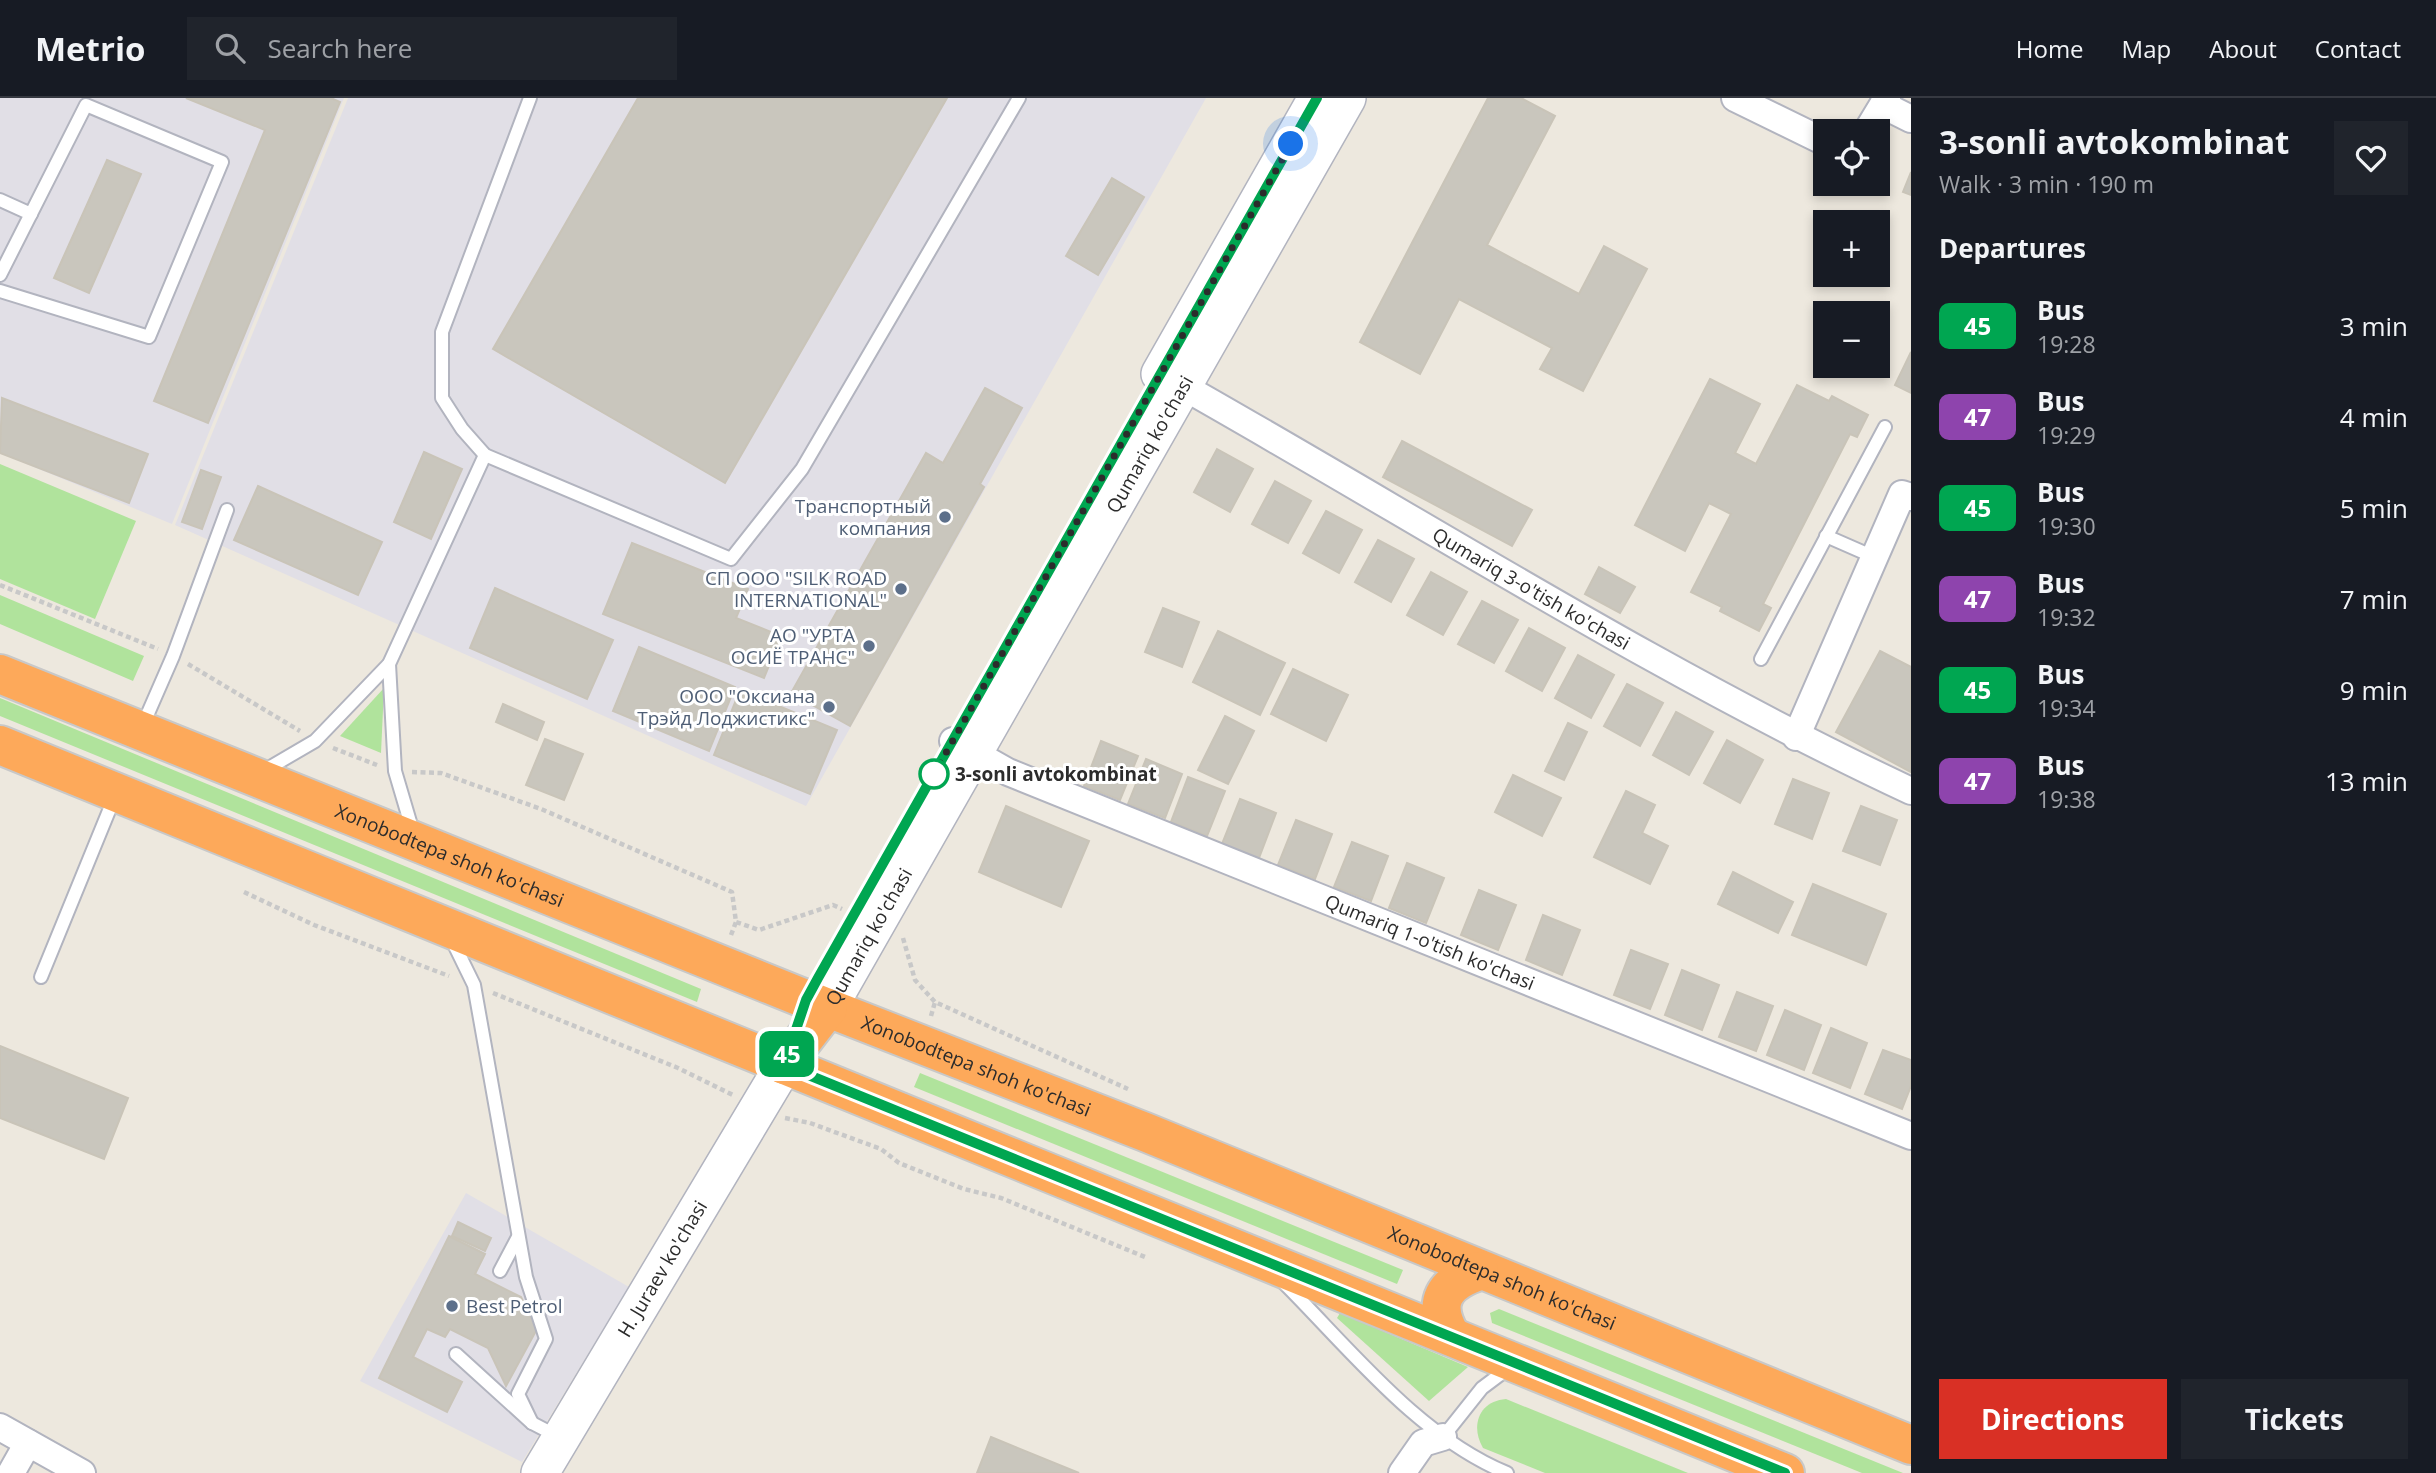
<!DOCTYPE html>
<html lang="en">
<head>
<meta charset="utf-8">
<style>
	:root { --surface:#171b24; --page:#20242c; --text:#f1f3f6; --muted:#9ea1a6; --line:#363941; --accent:#d93025 }
	body { margin:0; font-family:"Open Sans",sans-serif; background:var(--page); color:var(--text); height:100vh; display:flex; flex-direction:column; font-size:26px; white-space:nowrap }
	* { box-sizing:border-box; margin:0 }
	p { font-size:23px; color:var(--muted) }
	.icon { flex:none; width:38px; height:38px; fill:none; stroke:currentColor; stroke-width:2; stroke-linecap:round; stroke-linejoin:round }
	.map { position:relative; flex:1; overflow:hidden }
	.side { display:flex; flex-direction:column; background:var(--surface); width:525px }
	.side>* { flex:none }
	.badge { padding:0 14px; border-radius:10px; font-size:24px; line-height:46px }
	.controls { position:absolute; left:1813px; top:21px; display:grid; gap:14px }
	.controls a { display:grid; place-items:center; width:77px; height:77px; border-radius:0px; background:var(--surface); box-shadow:0 4px 10px #0003; font-size:35px }
	.you { position:absolute; width:35px; height:35px; margin:-18px; border:5px solid #fff; border-radius:50%; background:#1a73e8; box-shadow:0 0 0 10px #1a73e833 }
	.map>.badge { position:absolute; translate:-50% -50%; box-shadow:0 0 0 4px #fff }
	h2 { padding:0 28px; font-size:26px; line-height:63px }
	.round { display:grid; place-items:center; flex:none; width:74px; height:74px; border-radius:0px; background:var(--page) }
	.summary { display:flex; align-items:center; justify-content:space-between; height:119px; padding:0 28px }
	h1 { font-size:33px; font-weight:700; line-height:52px }
	.action { display:flex; gap:14px; margin-top:auto; padding:14px 28px }
	.action a { flex:1; height:80px; border-radius:0px; background:var(--accent); color:#fff; font-size:28px; font-weight:700; line-height:80px; text-align:center }
	.action a+a { background:var(--page); color:var(--text) }
	ul { padding:0; list-style:none }
	li { display:flex; align-items:center; gap:21px; height:91px; padding:0 28px }
	li div { flex:1 }
	li b { display:block; font-size:26px }
	li em { font-style:normal }
	li .badge { min-width:77px; font-weight:700; text-align:center }
	header { display:flex; align-items:center; gap:42px; box-sizing:border-box; height:98px; padding:0 35px; background:var(--surface); border-bottom:2px solid var(--line) }
	header strong { font-size:33px }
	nav { display:flex; gap:38px; margin-inline-start:auto; font-size:24px }
	.search { width:490px; height:63px; background:var(--page); display:flex; align-items:center; gap:18px; box-sizing:border-box; padding:0 24px; border-radius:0px; color:var(--muted); font-size:26px }
	main { display:flex; flex:1; min-height:0 }
	.map>svg:first-child { display:block }
	.industrial { fill:#e1dfe6 }
	.green { fill:#b0e39c }
	.building { fill:#c9c6bd; stroke:#c9c4b8; stroke-width:2 }
	.lines { fill:none; stroke-linecap:round; stroke-linejoin:round }
	.lane-casing { stroke:#b2b4bf; stroke-width:16 }
	.street-casing { stroke:#b2b4bf; stroke-width:30 }
	.secondary-casing { stroke:#b2b4bf; stroke-width:40 }
	.highway-casing { stroke:#c8c8c8; stroke-width:42 }
	.path { stroke:#c8c8c8; stroke-width:4.5; stroke-dasharray:5 3.5; stroke-linecap:butt }
	.lane { stroke:#fff; stroke-width:12 }
	.street { stroke:#fff; stroke-width:26 }
	.secondary { stroke:#fff; stroke-width:37 }
	.highway { stroke:#fda95a; stroke-width:38 }
	.line-casing { stroke:#fff; stroke-width:16 }
	.line { stroke:#00a651; stroke-width:10 }
	.walk { stroke:#2c2c2c; stroke-width:7; stroke-dasharray:0 12.6 }
	.service-dot { fill:#5c6f8a; stroke:#fff; stroke-width:2.5 }
	.stop-dot { fill:#fff; stroke:#00a651; stroke-width:3.5 }
	.labels { text-anchor:middle; stroke-width:6; stroke-linejoin:round; paint-order:stroke }
	.street-label { font-size:19px; fill:#2c2c2c; stroke:#fff }
	.service-label { font-size:19px; fill:#4e5e75; stroke:#fff; text-anchor:end }
	.stop-label { font-size:19px; font-weight:bold; fill:#2c2c2c; stroke:#fff; text-anchor:start }
</style>
</head>
<body>
<header>
<strong>Metrio</strong>
<div class="search"><svg class="icon" aria-label="search" viewBox="0 0 24 24"><circle cx="10" cy="10" r="6"/><path d="M15 15l6 6"/></svg>Search here</div>
<nav><a>Home</a><a>Map</a><a>About</a><a>Contact</a></nav>
</header>
<main>
<div class="map">
<svg width="1911" height="1375" viewBox="0 0 1911 1375">
	<rect width="100%" height="100%" fill="#ede8de"/>
	<g class="industrial">
		<path d="M 0,0 L 344,0 L 172,426 L 0,355 Z"/>
		<path d="M 348,0 L 1206,0 L 806,708 L 175,427 Z"/>
		<path d="M 466,1095 L 629,1189 L 522,1364 L 360,1283 Z"/>
	</g>
	<g class="green">
		<path d="M 0,366 L 136,423 L 95,521 L 0,481 Z"/>
		<path d="M 0,497 L 144,558 L 133,583 L 0,526 Z"/>
		<path d="M 384,590 L 381,655 L 340,638 Z"/>
		<path d="M 0,600 L 701,891 L 697,904 L 0,618 Z"/>
		<path d="M 920,975 L 1403,1172 L 1397,1186 L 914,989 Z"/>
		<path d="M 1499,1211 L 1903,1375 L 1862,1375 L 1492,1225 L 1490,1215 Z"/>
		<path d="M 1340,1215 L 1468,1269 L 1429,1303 L 1337,1220 Z"/>
		<path d="M 1506,1301 L 1688,1375 L 1545,1375 L 1483,1350 C 1470,1328 1479,1303 1506,1301 Z"/>
	</g>
	<g class="building">
		<path d="M 186,0 L 331,0 L 340,4 L 208,325 L 154,303 L 265,32 Z"/>
		<path d="M 638,0 L 947,0 L 725,385 L 493,251 Z"/>
		<path d="M 1488,0 L 1521,0 L 1555,18 L 1487,147 L 1579,196 L 1604,148 L 1647,171 L 1583,293 L 1540,271 L 1552,250 L 1459,201 L 1420,276 L 1360,244 Z"/>
		<path d="M 107,62 L 141,76 L 89,195 L 54,180 Z"/>
		<path d="M 1911,74 L 1911,97 L 1903,94 Z"/>
		<path d="M 1112,80 L 1144,99 L 1098,177 L 1066,158 Z"/>
		<path d="M 1911,254 L 1911,295 L 1895,287 Z"/>
		<path d="M 1710,281 L 1760,306 L 1735,355 L 1756,366 L 1797,287 L 1829,303 L 1832,298 L 1868,317 L 1857,339 L 1850,336 L 1763,506 L 1771,510 L 1759,533 L 1720,513 L 1722,509 L 1691,494 L 1731,416 L 1709,405 L 1685,453 L 1635,427 Z"/>
		<path d="M 985,290 L 1022,310 L 980,386 L 984,389 L 850,628 L 791,595 L 926,355 L 943,365 Z"/>
		<path d="M 2,300 L 148,356 L 129,405 L 0,355 Z"/>
		<path d="M 1402,343 L 1532,412 L 1512,448 L 1383,379 Z"/>
		<path d="M 1217,351 L 1253,371 L 1230,414 L 1194,394 Z"/>
		<path d="M 424,354 L 462,371 L 431,441 L 394,424 Z"/>
		<path d="M 201,372 L 221,379 L 202,431 L 182,424 Z"/>
		<path d="M 1275,383 L 1311,403 L 1288,445 L 1252,426 Z"/>
		<path d="M 258,388 L 382,444 L 358,497 L 234,442 Z"/>
		<path d="M 1326,413 L 1362,432 L 1339,475 L 1303,455 Z"/>
		<path d="M 1378,442 L 1414,461 L 1391,504 L 1355,484 Z"/>
		<path d="M 632,445 L 748,491 L 736,520 L 781,538 L 764,580 L 603,516 Z"/>
		<path d="M 1599,469 L 1635,489 L 1620,515 L 1585,496 Z"/>
		<path d="M 1431,474 L 1467,494 L 1443,537 L 1407,517 Z"/>
		<path d="M 495,490 L 613,542 L 587,601 L 470,550 Z"/>
		<path d="M 1482,503 L 1518,522 L 1494,565 L 1458,546 Z"/>
		<path d="M 1163,510 L 1199,524 L 1182,569 L 1145,554 Z"/>
		<path d="M 1529,530 L 1565,550 L 1542,593 L 1506,573 Z"/>
		<path d="M 1218,533 L 1285,565 L 1260,617 L 1193,584 Z"/>
		<path d="M 639,549 L 735,589 L 709,653 L 613,613 Z"/>
		<path d="M 1880,553 L 1911,569 L 1911,674 L 1836,634 Z"/>
		<path d="M 1578,557 L 1614,577 L 1591,620 L 1555,600 Z"/>
		<path d="M 1293,571 L 1348,597 L 1326,643 L 1271,616 Z"/>
		<path d="M 1627,586 L 1663,605 L 1640,648 L 1604,628 Z"/>
		<path d="M 740,592 L 837,632 L 810,696 L 714,657 Z"/>
		<path d="M 503,606 L 544,624 L 537,642 L 496,624 Z"/>
		<path d="M 1676,614 L 1713,634 L 1689,677 L 1653,657 Z"/>
		<path d="M 1225,618 L 1254,633 L 1228,686 L 1198,672 Z"/>
		<path d="M 1568,625 L 1587,634 L 1564,682 L 1545,673 Z"/>
		<path d="M 545,641 L 583,656 L 564,702 L 526,687 Z"/>
		<path d="M 1727,642 L 1763,662 L 1740,705 L 1704,685 Z"/>
		<path d="M 1101,643 L 1138,658 L 1120,702 L 1084,688 Z"/>
		<path d="M 1146,661 L 1182,676 L 1165,720 L 1128,706 Z"/>
		<path d="M 1513,677 L 1561,700 L 1542,738 L 1495,714 Z"/>
		<path d="M 1188,679 L 1225,693 L 1207,738 L 1171,724 Z"/>
		<path d="M 1793,681 L 1829,695 L 1812,741 L 1775,726 Z"/>
		<path d="M 1626,693 L 1655,707 L 1642,735 L 1668,748 L 1650,786 L 1594,759 Z"/>
		<path d="M 1240,701 L 1276,715 L 1259,760 L 1222,746 Z"/>
		<path d="M 1006,708 L 1089,743 L 1061,809 L 979,774 Z"/>
		<path d="M 1861,708 L 1897,722 L 1880,767 L 1843,753 Z"/>
		<path d="M 1296,722 L 1332,736 L 1315,781 L 1278,767 Z"/>
		<path d="M 1352,744 L 1388,758 L 1371,803 L 1334,789 Z"/>
		<path d="M 1407,765 L 1444,780 L 1426,825 L 1389,810 Z"/>
		<path d="M 1733,774 L 1793,804 L 1778,835 L 1718,806 Z"/>
		<path d="M 1813,786 L 1886,816 L 1866,867 L 1792,837 Z"/>
		<path d="M 1479,792 L 1516,807 L 1498,852 L 1461,837 Z"/>
		<path d="M 1543,817 L 1580,832 L 1562,877 L 1526,862 Z"/>
		<path d="M 1631,852 L 1668,866 L 1650,911 L 1614,897 Z"/>
		<path d="M 1682,872 L 1719,887 L 1702,932 L 1665,917 Z"/>
		<path d="M 1737,894 L 1773,908 L 1756,953 L 1719,939 Z"/>
		<path d="M 1785,912 L 1821,927 L 1804,972 L 1767,957 Z"/>
		<path d="M 1831,930 L 1867,945 L 1850,990 L 1813,975 Z"/>
		<path d="M 0,948 L 128,1000 L 104,1061 L 0,1020 Z"/>
		<path d="M 1883,952 L 1911,962 L 1911,988 L 1902,1011 L 1865,996 Z"/>
		<path d="M 458,1124 L 491,1140 L 485,1153 L 452,1138 Z"/>
		<path d="M 449,1138 L 485,1156 L 475,1176 L 521,1199 L 537,1231 L 506,1288 L 488,1250 L 450,1231 L 445,1239 L 427,1231 L 413,1259 L 462,1284 L 447,1314 L 379,1280 Z"/>
		<path d="M 991,1339 L 1079,1375 L 977,1375 Z"/>
	</g>
	<g class="lines">
		<g class="lane-casing">
			<g id="lane">
				<path d="M 530,0 L 442,234 L 442,300 L 462,331 L 485,357 L 731,461 L 802,371 L 1019,0"/>
				<path d="M 0,102 L 31,116"/>
				<path d="M 0,177 L 86,7 L 222,64 L 149,239 L 0,193"/>
				<path d="M 1826,438 L 1874,459"/>
				<path d="M 1761,561 L 1885,329"/>
				<path d="M 389,566 L 395,673 L 413,734"/>
				<path d="M 142,629 L 173,558 L 227,412"/>
				<path d="M 262,674 L 315,643 L 389,566 L 485,357"/>
				<path d="M 452,842 L 474,887 L 526,1179 L 546,1241 L 518,1296 L 532,1325"/>
				<path d="M 41,879 L 115,698"/>
				<path d="M 500,1173 L 518,1139"/>
				<path d="M 1284,1185 C 1350,1251 1419,1339 1507,1375"/>
				<path d="M 456,1256 L 532,1325 L 559,1339"/>
				<path d="M 1443,1339 L 1482,1290 L 1510,1269"/>
			</g>
		</g>
		<g class="street-casing">
			<g id="street">
				<path d="M 1735,0 L 1825,44"/>
				<path d="M 1883,7 L 1911,21"/>
				<path d="M 1867,33 L 1887,0"/>
				<path id="s1" d="M 1168,280 C 1415,419 1654,573 1911,693"/>
				<path d="M 1796,639 L 1902,396 L 1911,399"/>
				<path id="s2" d="M 953,643 L 1008,674 L 1911,1038"/>
				<path d="M 0,1329 L 82,1375"/>
				<path d="M 11,1375 L 28,1345"/>
				<path d="M 1402,1375 L 1423,1345 L 1443,1339"/>
			</g>
		</g>
		<g class="secondary-casing">
			<g id="secondary">
				<path d="M 1160,276 L 1317,0"/>
				<path id="s3" d="M 828,910 L 1347,0"/>
				<path id="s4" d="M 540,1375 L 784,967"/>
			</g>
		</g>
		<g class="highway-casing">
			<g id="highway">
				<path id="s5" d="M 0,576 L 828,910 L 1145,1034 L 1911,1347"/>
				<path d="M 0,647 L 1785,1375"/>
				<path d="M 784,967 L 828,910"/>
				<path d="M 1451,1238 C 1431,1204 1444,1185 1479,1173"/>
			</g>
		</g>
		<g class="path">
			<path d="M 0,487 L 158,551"/>
			<path d="M 188,566 L 300,633"/>
			<path d="M 333,650 L 377,667"/>
			<path d="M 412,674 L 441,675 L 541,711 L 732,794 L 736,824 L 759,832 L 833,807 L 842,811"/>
			<path d="M 244,794 L 314,827 L 449,878"/>
			<path d="M 731,837 L 736,824"/>
			<path d="M 903,840 L 915,882 L 935,904 L 1128,991"/>
			<path d="M 493,895 L 678,970 L 733,997"/>
			<path d="M 931,918 L 935,904"/>
			<path d="M 785,1020 L 810,1025 L 881,1051 L 899,1065 L 964,1091 L 1001,1100 L 1145,1159"/>
		</g>
		<use href="#lane" class="lane"/>
		<use href="#street" class="street"/>
		<use href="#secondary" class="secondary"/>
		<use href="#highway" class="highway"/>
	</g>
	<g class="lines">
		<g class="line-casing">
			<path id="line" d="M 1317,0 L 818,880 L 806,902 L 784,967 L 1785,1375"/>
		</g>
		<use href="#line" class="line"/>
		<path class="walk" d="M 934,676 L 1291,46"/>
	</g>
	<g class="service-dot">
		<circle cx="945" cy="419" r="7"/>
		<circle cx="901" cy="491" r="7"/>
		<circle cx="869" cy="548" r="7"/>
		<circle cx="829" cy="609" r="7"/>
		<circle cx="452" cy="1208" r="7"/>
	</g>
	<circle class="stop-dot" cx="934" cy="676" r="14"/>
	<g class="labels">
		<g class="street-label">
			<text dy="7" stroke="none"><textPath href="#s3" startOffset="649">Qumariq ko'chasi</textPath></text>
			<text dy="7" stroke="none"><textPath href="#s1" startOffset="420">Qumariq 3-o'tish ko'chasi</textPath></text>
			<text dy="7" stroke="none"><textPath href="#s5" startOffset="485">Xonobodtepa shoh ko'chasi</textPath></text>
			<text dy="7" stroke="none"><textPath href="#s3" startOffset="82">Qumariq ko'chasi</textPath></text>
			<text dy="7" stroke="none"><textPath href="#s2" startOffset="518">Qumariq 1-o'tish ko'chasi</textPath></text>
			<text dy="7" stroke="none"><textPath href="#s5" startOffset="1052">Xonobodtepa shoh ko'chasi</textPath></text>
			<text dy="7" stroke="none"><textPath href="#s4" startOffset="238">H. Juraev ko'chasi</textPath></text>
			<text dy="7" stroke="none"><textPath href="#s5" startOffset="1619">Xonobodtepa shoh ko'chasi</textPath></text>
		</g>
		<g class="service-label">
			<text x="931" y="415">Транспортный<tspan x="931" dy="22">компания</tspan></text>
			<text x="887" y="487">СП ООО "SILK ROAD<tspan x="887" dy="22">INTERNATIONAL"</tspan></text>
			<text x="855" y="544">АО "УРТА<tspan x="855" dy="22">ОСИЁ ТРАНС"</tspan></text>
			<text x="815" y="605">ООО "Оксиана<tspan x="815" dy="22">Трэйд Лоджистикс"</tspan></text>
			<text x="466" y="1215" text-anchor="start">Best Petrol</text>
		</g>
		<g class="stop-label">
			<text x="955" y="683">3-sonli avtokombinat</text>
		</g>
	</g>
</svg>
<div class="controls">
<a><svg class="icon" aria-label="locate" viewBox="0 0 24 24"><circle cx="12" cy="12" r="6"/><path d="M12 2v4M12 18v4M2 12h4M18 12h4"/></svg></a>
<a>+</a>
<a>−</a>
</div>
<div class="you" style="left:1291px;top:46px"></div>
<b class="badge" style="left:787px;top:956px;background:#00a651;color:#fff">45</b>
</div>
<section class="side">
<div class="summary"><div><h1>3-sonli avtokombinat</h1><p>Walk · 3 min · 190 m</p></div><a class="round"><svg class="icon" aria-label="heart" viewBox="0 0 24 24"><path d="M12 20l-8-8c-3-5 5-10 8-4 3-6 11-1 8 4z"/></svg></a></div>
<h2>Departures</h2>
<ul>
<li><span class="badge" style="background:#00a651;color:#fff">45</span><div><b>Bus</b><p>19:28</p></div><em>3 min</em></li>
<li><span class="badge" style="background:#8e44ad;color:#fff">47</span><div><b>Bus</b><p>19:29</p></div><em>4 min</em></li>
<li><span class="badge" style="background:#00a651;color:#fff">45</span><div><b>Bus</b><p>19:30</p></div><em>5 min</em></li>
<li><span class="badge" style="background:#8e44ad;color:#fff">47</span><div><b>Bus</b><p>19:32</p></div><em>7 min</em></li>
<li><span class="badge" style="background:#00a651;color:#fff">45</span><div><b>Bus</b><p>19:34</p></div><em>9 min</em></li>
<li><span class="badge" style="background:#8e44ad;color:#fff">47</span><div><b>Bus</b><p>19:38</p></div><em>13 min</em></li>
</ul>
<div class="action"><a>Directions</a><a>Tickets</a></div>
</section>
</main>
</body>
</html>
